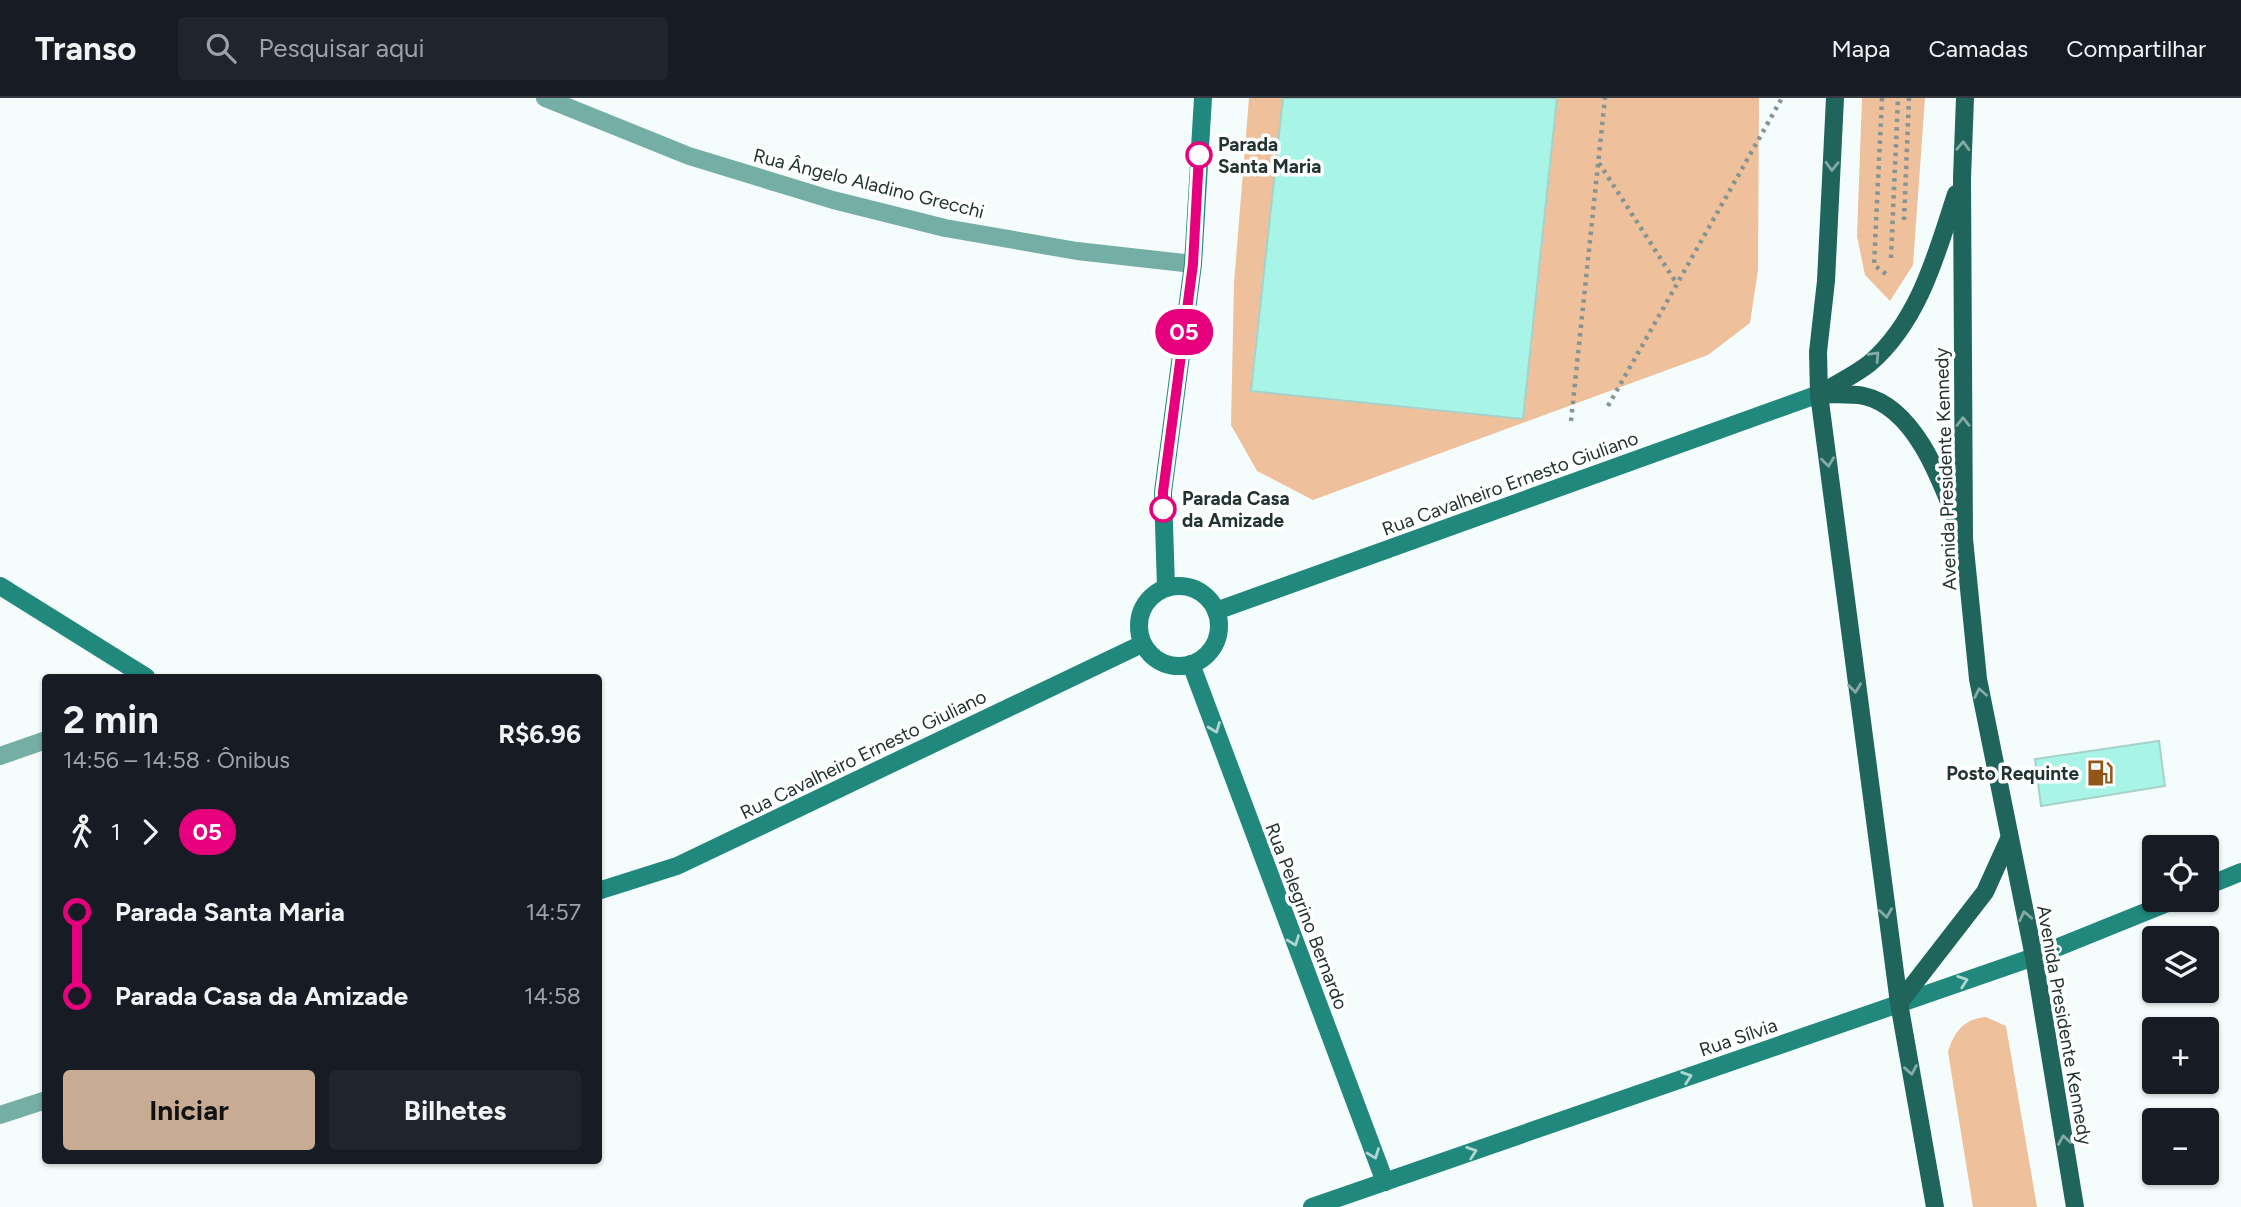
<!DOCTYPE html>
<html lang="pt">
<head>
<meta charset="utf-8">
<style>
	:root { --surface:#171b24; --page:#20242c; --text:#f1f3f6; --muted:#9ea1a6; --line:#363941; --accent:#c7ac93 }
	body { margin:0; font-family:Figtree,sans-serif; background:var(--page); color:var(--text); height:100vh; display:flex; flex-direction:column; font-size:26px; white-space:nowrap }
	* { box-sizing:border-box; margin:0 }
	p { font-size:23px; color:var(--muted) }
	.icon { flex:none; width:38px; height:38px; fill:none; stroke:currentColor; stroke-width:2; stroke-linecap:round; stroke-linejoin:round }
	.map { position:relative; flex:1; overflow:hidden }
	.details { position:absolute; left:42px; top:576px; width:560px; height:490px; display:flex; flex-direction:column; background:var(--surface); border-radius:7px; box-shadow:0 2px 5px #0004 }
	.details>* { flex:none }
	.badge { padding:0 14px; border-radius:23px; font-size:24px; line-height:46px }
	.tools { position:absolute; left:2142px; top:737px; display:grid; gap:14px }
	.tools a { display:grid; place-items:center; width:77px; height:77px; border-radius:7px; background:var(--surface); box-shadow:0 2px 5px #0004; font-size:35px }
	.map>.badge { position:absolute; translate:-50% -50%; box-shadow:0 0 0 4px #fff }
	.legs { display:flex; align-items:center; gap:10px; height:77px; padding:0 21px; font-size:23px }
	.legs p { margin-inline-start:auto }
	.overview { display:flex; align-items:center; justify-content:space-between; height:119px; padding:0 21px }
	h1 { font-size:38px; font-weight:700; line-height:52px }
	.primary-button { display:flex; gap:14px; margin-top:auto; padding:14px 21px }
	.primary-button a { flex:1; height:80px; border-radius:7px; background:var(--accent); color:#111; font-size:28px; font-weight:700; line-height:80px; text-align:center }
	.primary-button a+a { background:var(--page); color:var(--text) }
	ul { padding:0 21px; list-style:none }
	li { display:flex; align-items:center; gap:24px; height:84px; font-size:26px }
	li i { display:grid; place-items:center; width:10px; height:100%; margin:0 9px; background:currentColor }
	li i::after { content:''; width:18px; height:18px; margin:-9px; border:5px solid; border-radius:50%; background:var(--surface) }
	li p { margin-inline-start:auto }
	li:first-child i { background:linear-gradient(#0000 50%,currentColor 0) }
	li:last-child i { background:linear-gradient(currentColor 50%,#0000 0) }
	header { display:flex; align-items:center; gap:42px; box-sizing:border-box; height:98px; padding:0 35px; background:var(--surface); border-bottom:2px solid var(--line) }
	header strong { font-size:33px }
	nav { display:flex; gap:38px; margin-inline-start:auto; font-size:24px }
	.search { width:490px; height:63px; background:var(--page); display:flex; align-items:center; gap:18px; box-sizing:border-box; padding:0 24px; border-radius:7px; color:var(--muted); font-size:26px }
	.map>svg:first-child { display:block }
	.green { fill:#eec09c }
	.building { fill:#a8f4e7; stroke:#a6d2ca; stroke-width:2 }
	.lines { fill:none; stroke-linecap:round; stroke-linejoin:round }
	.path { stroke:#879492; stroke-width:4.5; stroke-dasharray:3.5 5; stroke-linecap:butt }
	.lane { stroke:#75aea5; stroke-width:18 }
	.street { stroke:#75aea5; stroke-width:18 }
	.secondary { stroke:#20887c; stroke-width:18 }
	.primary { stroke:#20655c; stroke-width:18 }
	.oneway { stroke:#84aaa5 }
	.oneway2 { stroke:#b1d5d1 }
	.line-1-casing { stroke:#fff; stroke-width:16 }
	.line-1 { stroke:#e6007e; stroke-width:10 }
	.stop-1-dot { fill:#fff; stroke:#e6007e; stroke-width:3.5 }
	.labels { text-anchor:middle; stroke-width:7; stroke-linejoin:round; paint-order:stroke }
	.stop-label { font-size:19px; font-weight:bold; fill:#223431; stroke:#fff; text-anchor:start }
	.street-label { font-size:19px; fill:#223431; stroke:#fff }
	.poi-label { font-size:19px; font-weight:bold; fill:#223431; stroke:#fff; text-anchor:end }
</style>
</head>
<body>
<header>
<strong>Transo</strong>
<div class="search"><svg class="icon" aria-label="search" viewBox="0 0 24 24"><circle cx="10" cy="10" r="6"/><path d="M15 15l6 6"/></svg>Pesquisar aqui</div>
<nav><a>Mapa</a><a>Camadas</a><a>Compartilhar</a></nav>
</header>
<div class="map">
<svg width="2241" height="1109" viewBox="0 0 2241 1109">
	<rect width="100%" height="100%" fill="#f5fdfc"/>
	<g class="green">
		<path d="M 1249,0 L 1759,0 L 1758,172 L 1750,225 L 1708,257 L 1313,402 L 1257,373 L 1231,327 L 1234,185 Z"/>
		<path d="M 1862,0 L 1925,0 L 1913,167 L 1890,203 L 1865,177 L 1857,138 Z"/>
		<path d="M 1986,919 L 2006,928 L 2037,1109 L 1973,1109 L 1948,954 C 1954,933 1964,921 1986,919 Z"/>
	</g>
	<g class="building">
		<path d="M 1283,0 L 1557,0 L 1523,321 L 1251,293 Z"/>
		<path d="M 2159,643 L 2165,688 L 2041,708 L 2035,661 Z"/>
	</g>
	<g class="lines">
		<g class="path">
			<path d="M 1882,0 L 1874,167 L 1886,176"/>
			<path d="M 1599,65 L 1677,186"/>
			<path d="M 1904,122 L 1909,0"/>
			<path d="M 1891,160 L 1898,0"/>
			<path d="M 1608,308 L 1782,0"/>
			<path d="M 1571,323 L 1605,0"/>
		</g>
		<path class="lane" d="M 0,1017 L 46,1002"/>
		<g class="street">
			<path d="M 545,0 L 689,58 L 833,102 L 945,130 L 1077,153 L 1193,166"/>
			<path d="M 0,658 L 46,642"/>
		</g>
		<g class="secondary">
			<path d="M 0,488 L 146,579"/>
			<circle cx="1179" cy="528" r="40"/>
			<path d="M 1166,490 L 1163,394 L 1193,166 L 1203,0"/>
			<path d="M 1216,513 L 1819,296"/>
			<path d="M 1191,566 L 1385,1084"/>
			<path d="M 2207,788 L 2241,774"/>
			<path d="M 598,793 L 677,768 L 1142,546"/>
			<path d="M 1312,1109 L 2034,859 L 2175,802"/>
		</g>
		<g class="primary">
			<path d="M 1835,0 L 1826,183 L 1818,254 L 1819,296 L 1899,905 L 1935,1109"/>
			<path d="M 1965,0 L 1962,80 L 1964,441 L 1978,581 L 2034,859 L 2075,1109"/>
			<path d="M 1819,296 C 1836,286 1855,277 1870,265 C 1919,223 1937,155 1956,96"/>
			<path d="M 1819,296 C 1833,297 1850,295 1864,298 C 1917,310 1943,388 1960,432"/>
			<path d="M 1899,905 L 1985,794 L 2009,741"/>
		</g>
	</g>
	<defs><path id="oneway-chevron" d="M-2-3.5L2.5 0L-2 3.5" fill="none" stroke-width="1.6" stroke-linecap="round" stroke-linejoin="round" transform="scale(1.75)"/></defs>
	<g class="oneway">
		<use href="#oneway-chevron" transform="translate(1963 48) rotate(-88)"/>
		<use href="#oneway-chevron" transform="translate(1832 68) rotate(92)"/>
		<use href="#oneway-chevron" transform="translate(1875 258) rotate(-47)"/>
		<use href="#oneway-chevron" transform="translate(1963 324) rotate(-90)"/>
		<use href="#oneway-chevron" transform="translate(1828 364) rotate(83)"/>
		<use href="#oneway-chevron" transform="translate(1855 590) rotate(83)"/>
		<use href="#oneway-chevron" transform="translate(1980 595) rotate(-101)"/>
		<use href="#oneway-chevron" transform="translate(1886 815) rotate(82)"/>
		<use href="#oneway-chevron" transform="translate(2025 818) rotate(-102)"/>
		<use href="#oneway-chevron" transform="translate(1911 972) rotate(80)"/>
		<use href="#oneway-chevron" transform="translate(2064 1042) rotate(-99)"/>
	</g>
	<g class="oneway2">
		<use href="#oneway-chevron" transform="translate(1215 630) rotate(69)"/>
		<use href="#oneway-chevron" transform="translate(1294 843) rotate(69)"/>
		<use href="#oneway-chevron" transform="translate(1963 883) rotate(-19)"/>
		<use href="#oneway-chevron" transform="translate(1687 979) rotate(-19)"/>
		<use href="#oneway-chevron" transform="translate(1472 1054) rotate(-19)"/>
		<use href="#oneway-chevron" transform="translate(1374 1056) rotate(69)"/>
	</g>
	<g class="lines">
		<g class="line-1-casing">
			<path id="line-1" d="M 1163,411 L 1163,394 L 1193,166 L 1199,57"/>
		</g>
		<use href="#line-1" class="line-1"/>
	</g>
	<defs>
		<g id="fuel-bare" transform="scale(2.1)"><path d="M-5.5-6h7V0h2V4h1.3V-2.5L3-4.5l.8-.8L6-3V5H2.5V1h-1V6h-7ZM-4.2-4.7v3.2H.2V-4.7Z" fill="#935619" stroke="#fff" stroke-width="2.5" paint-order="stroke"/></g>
	</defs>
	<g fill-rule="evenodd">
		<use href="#fuel-bare" x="2100" y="675"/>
	</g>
	<g class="stop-1-dot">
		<circle cx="1199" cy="57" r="12"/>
		<circle cx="1163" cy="411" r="12"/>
	</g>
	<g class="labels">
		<g class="stop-label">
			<text x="1218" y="53">Parada<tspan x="1218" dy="22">Santa Maria</tspan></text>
			<text x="1182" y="407">Parada Casa<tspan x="1182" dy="22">da Amizade</tspan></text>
		</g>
		<g class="street-label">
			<text transform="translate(869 85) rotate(14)" y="7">Rua Ângelo Aladino Grecchi</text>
			<text transform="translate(1945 371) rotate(-92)" y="7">Avenida Presidente Kennedy</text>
			<text transform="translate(1510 385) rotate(-20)" y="7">Rua Cavalheiro Ernesto Giuliano</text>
			<text transform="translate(863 656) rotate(-26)" y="7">Rua Cavalheiro Ernesto Giuliano</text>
			<text transform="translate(1307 818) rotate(69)" y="7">Rua Pelegrino Bernardo</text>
			<text transform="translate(2065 927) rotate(80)" y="7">Avenida Presidente Kennedy</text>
			<text transform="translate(1738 939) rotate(-19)" y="7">Rua Sílvia</text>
		</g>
		<g class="poi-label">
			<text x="2079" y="682">Posto Requinte</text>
		</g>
	</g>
</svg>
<div class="tools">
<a><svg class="icon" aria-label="locate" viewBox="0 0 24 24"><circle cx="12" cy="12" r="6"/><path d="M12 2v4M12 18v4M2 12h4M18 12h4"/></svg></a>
<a><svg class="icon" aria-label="layers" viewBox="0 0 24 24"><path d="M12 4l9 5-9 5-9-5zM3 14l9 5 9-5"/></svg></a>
<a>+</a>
<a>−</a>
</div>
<b class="badge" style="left:1184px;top:234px;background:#e6007e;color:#fff">05</b>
<section class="details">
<div class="overview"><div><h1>2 min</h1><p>14:56 – 14:58 · Ônibus</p></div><b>R$6.96</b></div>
<div class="legs"><svg class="icon" aria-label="walk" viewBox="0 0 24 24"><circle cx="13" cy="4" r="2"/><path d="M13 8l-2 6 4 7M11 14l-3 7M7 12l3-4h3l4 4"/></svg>1<svg class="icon" aria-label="forward" viewBox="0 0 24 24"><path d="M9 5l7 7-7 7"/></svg><b class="badge" style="background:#e6007e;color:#fff">05</b></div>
<ul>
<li><i style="color:#e6007e"></i><b>Parada Santa Maria</b><p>14:57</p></li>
<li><i style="color:#e6007e"></i><b>Parada Casa da Amizade</b><p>14:58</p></li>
</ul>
<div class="primary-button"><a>Iniciar</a><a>Bilhetes</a></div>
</section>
</div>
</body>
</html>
